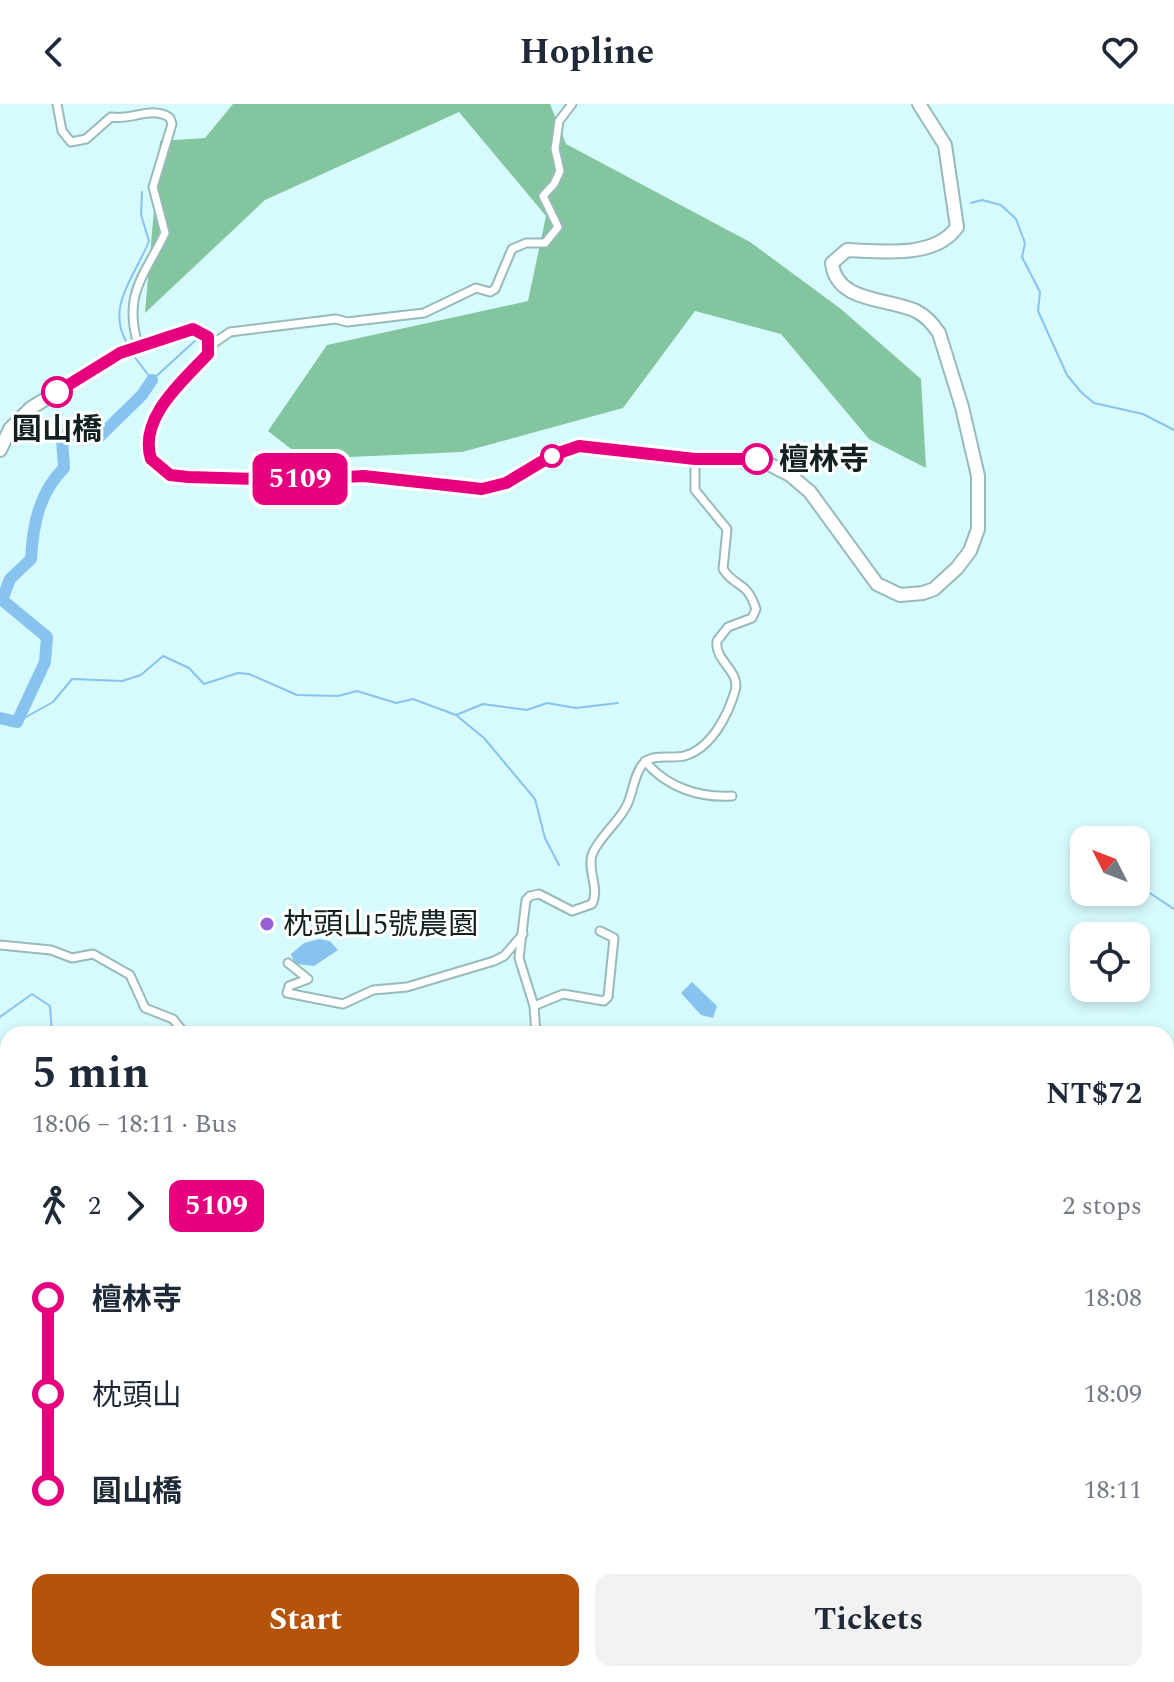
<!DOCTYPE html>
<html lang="en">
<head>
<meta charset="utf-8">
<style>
	:root { --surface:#fff; --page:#f2f2f3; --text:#1f2937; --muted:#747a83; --accent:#b45309 }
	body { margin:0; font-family:Spectral,"Noto Sans TC",serif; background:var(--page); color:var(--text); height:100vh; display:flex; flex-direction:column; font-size:30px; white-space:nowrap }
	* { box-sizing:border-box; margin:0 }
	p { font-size:26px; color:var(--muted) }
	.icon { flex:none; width:44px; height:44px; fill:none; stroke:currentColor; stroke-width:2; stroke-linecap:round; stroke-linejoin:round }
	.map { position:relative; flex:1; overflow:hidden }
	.panel { position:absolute; left:0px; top:922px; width:1174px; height:656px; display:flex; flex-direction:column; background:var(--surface); border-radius:24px 24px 0 0; box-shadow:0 4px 12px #0003 }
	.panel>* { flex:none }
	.badge { padding:0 16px; border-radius:12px; font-size:28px; line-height:52px }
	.needle { width:52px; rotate:312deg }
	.tools { position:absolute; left:1070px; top:722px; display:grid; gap:16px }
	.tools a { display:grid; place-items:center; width:80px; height:80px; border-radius:16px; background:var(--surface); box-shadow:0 4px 12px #0003; font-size:40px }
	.map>.badge { position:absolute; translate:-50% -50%; box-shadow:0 0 0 4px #fff }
	.legs { display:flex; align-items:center; gap:12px; height:88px; padding:0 32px; font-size:26px }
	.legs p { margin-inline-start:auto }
	.headline { display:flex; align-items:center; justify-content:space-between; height:136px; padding:0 32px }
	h1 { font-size:44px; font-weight:700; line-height:60px }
	.cta { display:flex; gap:16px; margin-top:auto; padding:16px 32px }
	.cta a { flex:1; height:92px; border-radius:16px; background:var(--accent); color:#fff; font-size:32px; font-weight:700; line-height:92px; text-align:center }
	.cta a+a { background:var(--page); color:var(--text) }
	ul { padding:0 32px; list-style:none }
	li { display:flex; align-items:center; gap:28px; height:96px; font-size:30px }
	li i { display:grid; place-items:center; width:12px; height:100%; margin:0 10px; background:currentColor }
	li i::after { content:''; width:20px; height:20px; margin:-10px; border:6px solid; border-radius:50%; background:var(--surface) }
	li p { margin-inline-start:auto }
	li:first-child i { background:linear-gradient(#0000 50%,currentColor 0) }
	li:last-child i { background:linear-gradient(currentColor 50%,#0000 0) }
	header { display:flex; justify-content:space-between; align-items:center; height:104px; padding:0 32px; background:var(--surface); font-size:36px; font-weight:700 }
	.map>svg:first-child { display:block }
	.forest { fill:#83c59f }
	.water { fill:#88c2ee }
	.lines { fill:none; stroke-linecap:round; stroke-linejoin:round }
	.stream { stroke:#88c2ee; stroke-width:2 }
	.river { stroke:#88c2ee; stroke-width:12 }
	.street-casing { stroke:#98babb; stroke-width:11 }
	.primary-casing { stroke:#98babb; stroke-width:16 }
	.street { stroke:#fff; stroke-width:7 }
	.primary { stroke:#fff; stroke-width:12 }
	.line-1-casing { stroke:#fff; stroke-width:18 }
	.line-1 { stroke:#e6007e; stroke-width:12 }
	.stop-1-dot { fill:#fff; stroke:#e6007e; stroke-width:4 }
	.poi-dot { fill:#995dd4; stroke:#fff; stroke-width:3 }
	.labels { text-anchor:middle; stroke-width:6; stroke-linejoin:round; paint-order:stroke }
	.stop-label { font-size:30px; font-weight:bold; fill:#132121; stroke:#fff }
	.poi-label { font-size:30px; fill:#132121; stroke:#fff; text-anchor:start }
</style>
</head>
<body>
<header><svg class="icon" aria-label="back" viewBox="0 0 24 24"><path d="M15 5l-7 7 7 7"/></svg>Hopline<svg class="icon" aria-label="heart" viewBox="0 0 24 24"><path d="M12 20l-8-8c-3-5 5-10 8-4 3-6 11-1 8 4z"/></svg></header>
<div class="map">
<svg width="1174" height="1578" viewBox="0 0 1174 1578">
	<rect width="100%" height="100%" fill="#d7fbfd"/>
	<g class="forest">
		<path d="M 233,0 L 550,0 L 566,40 L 750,138 L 841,205 L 921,275 L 926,364 L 869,335 L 781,230 L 695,207 L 623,304 L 462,348 L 304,355 L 268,327 L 327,241 L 528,197 L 546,112 L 459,8 L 265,96 L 145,209 L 160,37 L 205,34 Z"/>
		<path d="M 1174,1066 L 1174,1578 L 634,1578 L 657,1570 L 1166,1570 L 1166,1072 Z"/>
	</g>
	<g class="water">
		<path d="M 319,835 L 330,837 L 338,846 L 314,862 L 295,860 L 291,850 L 304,839 Z"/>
		<path d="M 692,878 L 717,902 L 713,914 L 701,911 L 681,889 Z"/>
	</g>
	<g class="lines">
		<g class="stream">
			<path d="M 971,99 L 982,96 L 1001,101 L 1016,115 L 1025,139 L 1022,153 L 1040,188 L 1038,207 L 1067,271 L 1081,288 L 1094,299 L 1143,310 L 1174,326"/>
			<path d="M 127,239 C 105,202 136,171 149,137 L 141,111 L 142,88"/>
			<path d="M 134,252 L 152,276 L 197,235"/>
			<path d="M 456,611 L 483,600 L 527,606 L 547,599 L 576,604 L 618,599"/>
			<path d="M 17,618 L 53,598 L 72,575 L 122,577 L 141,571 L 163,552 L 189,564 L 204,580 L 238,569 L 249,570 L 297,591 L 338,592 L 357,587 L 396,599 L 413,595 L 456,611 L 484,634 L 535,695 L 545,734 L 559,761"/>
			<path d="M 1136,780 L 1174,805"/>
			<path d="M 0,913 L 32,890 L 50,902 L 52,930"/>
			<path d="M 1166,965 L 1174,957"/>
			<path d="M 321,1570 L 328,1576"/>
			<path d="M 231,1578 L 235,1570"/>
		</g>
		<g class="river">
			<path d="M 0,614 L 17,618 L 45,558 L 47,533 L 2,496 L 10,475 L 31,455 C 33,420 39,389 64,364 L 62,335 L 68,328 L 80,333 L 98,334 L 142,291 L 152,276"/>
			<path d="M 0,1292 L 8,1298"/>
		</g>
		<g class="street-casing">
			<g id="street">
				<path d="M 57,0 L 62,27 L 71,38 L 86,35 L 111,13 C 131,17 152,1 170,14 L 172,20 L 153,83 L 165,129 C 144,173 123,189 138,241"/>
				<path d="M 211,241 L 230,228 L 336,215 L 347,218 L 424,209 L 476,184 L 490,188 L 495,185 L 512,145 L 526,139 L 545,139 L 558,123 L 543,92 L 554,80 L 560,67 L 555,45 L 559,17 L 572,0"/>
				<path d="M 645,657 C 666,683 699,694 732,692"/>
				<path d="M 0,841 L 51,846 L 72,854 L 93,850 L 130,871 L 145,904 L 173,915 L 185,930"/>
				<path d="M 288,859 L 308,875 L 289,882 L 287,889 L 343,900 L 373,886 L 407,883 L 494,857 L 504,852 L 523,830"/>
				<path d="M 534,902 L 563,890 L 604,897 L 608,893 L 614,834 L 600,827"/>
				<path d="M 536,930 L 534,902 L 519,854 L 526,796 L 530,792 L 539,790 L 572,807 L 592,800 C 600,784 587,767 592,751 C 598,734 619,718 627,701 C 633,689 634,670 643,660 C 652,649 671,655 684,652 C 711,645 728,611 735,587 C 741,567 714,557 717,537 L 728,523 L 752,514 L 756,505 C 746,475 736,485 723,465 L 727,425 L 695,386 L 695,355"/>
				<path d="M 0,1116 L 8,1116"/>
				<path d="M 0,1199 L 8,1204"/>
				<path d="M 218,1570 L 219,1578"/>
				<path d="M 511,1570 L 515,1578"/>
				<path d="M 350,1578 L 352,1570"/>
			</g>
		</g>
		<g class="primary-casing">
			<path id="primary" d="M 0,346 L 10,325 L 31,304 L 120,249 L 193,225 L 208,233 L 208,250 C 183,278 138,313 151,355 L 170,371 L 188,373 L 292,376 L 364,372 L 482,385 L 506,379 L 553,351 L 579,342 L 695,355 L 761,356 L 790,371 L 810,388 L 877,480 L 900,491 L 923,489 L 934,485 L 957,464 L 970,447 L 978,425 L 978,372 L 962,303 L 939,229 C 933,220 926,212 916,207 C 889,194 836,199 832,159 L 847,146 C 881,147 935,155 957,123 L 945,41 L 919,0"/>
		</g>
		<use href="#street" class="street"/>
		<use href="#primary" class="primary"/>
	</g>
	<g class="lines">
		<g class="line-1-casing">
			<path id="line-1" d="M 57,288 L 120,249 L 193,225 L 208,233 L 208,250 C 183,277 138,314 151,355 L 170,371 L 188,373 L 292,376 L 364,372 L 482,385 L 506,379 L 553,351 L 579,342 L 695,355 L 757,355"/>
		</g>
		<use href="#line-1" class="line-1"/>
	</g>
	<g class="stop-1-dot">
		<circle cx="57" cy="288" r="14"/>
		<circle cx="552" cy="352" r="10"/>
		<circle cx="757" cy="355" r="14"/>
	</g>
	<circle class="poi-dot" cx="267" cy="820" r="8"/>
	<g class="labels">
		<g class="stop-label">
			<text x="57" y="335">圓山橋</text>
			<text x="779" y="365" text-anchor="start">檀林寺</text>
		</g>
		<g class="poi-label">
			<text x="283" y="830">枕頭山5號農園</text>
		</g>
	</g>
</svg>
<div class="tools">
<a><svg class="needle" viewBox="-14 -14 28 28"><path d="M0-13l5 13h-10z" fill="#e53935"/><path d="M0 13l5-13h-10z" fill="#747a83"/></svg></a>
<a><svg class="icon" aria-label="locate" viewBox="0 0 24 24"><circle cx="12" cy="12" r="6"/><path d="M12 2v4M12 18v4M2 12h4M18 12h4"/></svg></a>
</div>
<b class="badge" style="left:300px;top:375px;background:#e6007e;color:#fff">5109</b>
<section class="panel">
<div class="headline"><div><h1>5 min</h1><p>18:06 – 18:11 · Bus</p></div><b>NT$72</b></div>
<div class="legs"><svg class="icon" aria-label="walk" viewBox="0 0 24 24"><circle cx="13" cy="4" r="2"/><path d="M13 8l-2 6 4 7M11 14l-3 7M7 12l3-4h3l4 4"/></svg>2<svg class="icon" aria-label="forward" viewBox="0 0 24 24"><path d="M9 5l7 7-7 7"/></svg><b class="badge" style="background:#e6007e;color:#fff">5109</b><p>2 stops</p></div>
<ul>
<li><i style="color:#e6007e"></i><b>檀林寺</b><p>18:08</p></li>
<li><i style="color:#e6007e"></i><span>枕頭山</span><p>18:09</p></li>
<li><i style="color:#e6007e"></i><b>圓山橋</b><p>18:11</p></li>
</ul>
<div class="cta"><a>Start</a><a>Tickets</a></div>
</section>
</div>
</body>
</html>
